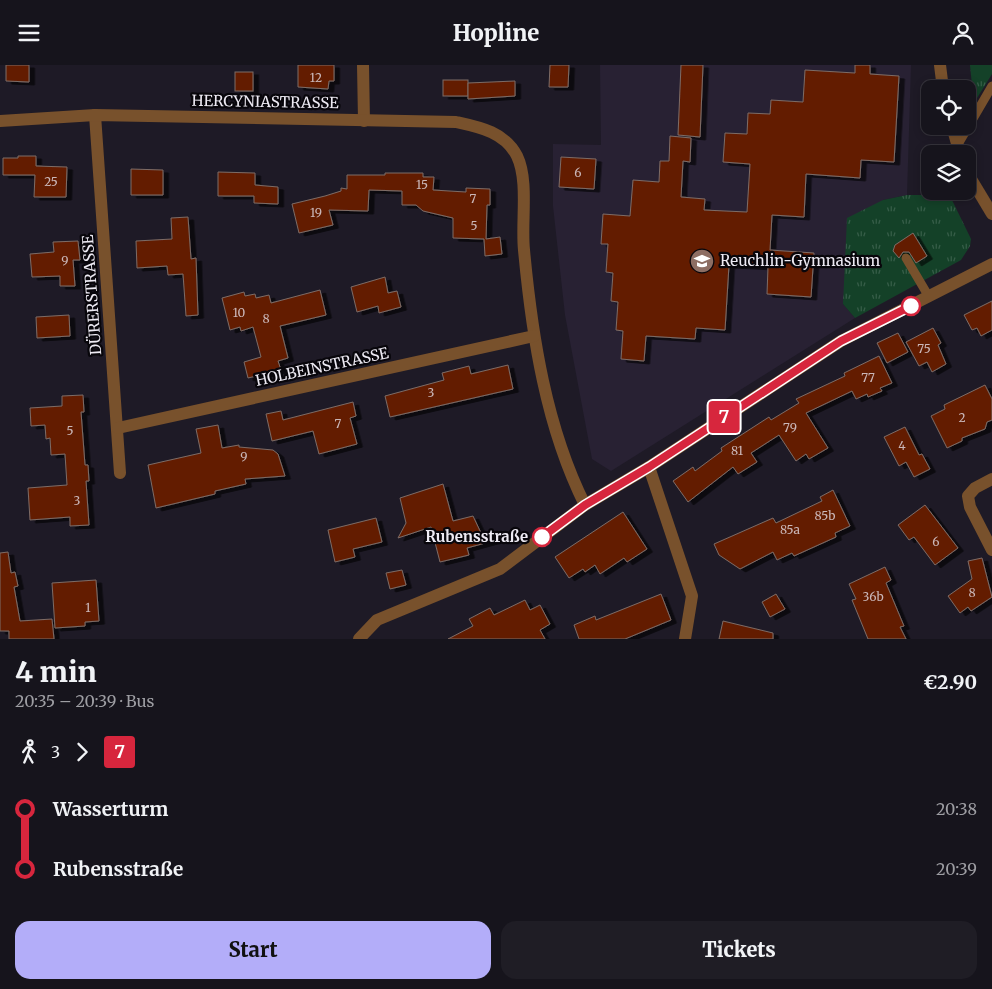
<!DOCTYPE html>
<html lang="en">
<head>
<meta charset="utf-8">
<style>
	:root { --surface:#16141c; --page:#1f1d25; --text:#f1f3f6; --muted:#9e9ea3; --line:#35333b; --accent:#b3adf9 }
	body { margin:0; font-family:Merriweather,serif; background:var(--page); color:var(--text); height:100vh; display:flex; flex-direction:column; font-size:19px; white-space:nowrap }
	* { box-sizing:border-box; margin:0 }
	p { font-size:16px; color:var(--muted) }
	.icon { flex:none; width:28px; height:28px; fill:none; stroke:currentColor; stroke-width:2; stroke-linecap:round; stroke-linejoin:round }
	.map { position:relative; height:574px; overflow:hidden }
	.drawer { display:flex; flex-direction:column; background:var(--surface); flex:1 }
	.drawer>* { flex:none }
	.badge { padding:0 10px; border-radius:4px; font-size:18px; line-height:32px }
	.fabs { position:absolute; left:921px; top:15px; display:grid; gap:10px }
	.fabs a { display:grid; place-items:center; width:55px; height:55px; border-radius:10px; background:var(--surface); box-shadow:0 2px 8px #0003,0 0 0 1px var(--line); font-size:25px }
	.map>.badge { position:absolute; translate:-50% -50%; box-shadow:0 0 0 2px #fff }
	.legs { display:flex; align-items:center; gap:8px; height:55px; padding:0 15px; font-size:16px }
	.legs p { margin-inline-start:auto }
	.overview { display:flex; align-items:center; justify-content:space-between; height:85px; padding:0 15px }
	h1 { font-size:28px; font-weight:800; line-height:38px }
	.action { display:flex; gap:10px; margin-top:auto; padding:10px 15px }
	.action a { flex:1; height:58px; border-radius:15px; background:var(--accent); color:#111; font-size:20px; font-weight:800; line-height:58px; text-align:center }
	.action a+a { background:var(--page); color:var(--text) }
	ul { padding:0 15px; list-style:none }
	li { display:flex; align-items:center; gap:18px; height:60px; font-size:19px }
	li i { display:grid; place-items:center; width:8px; height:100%; margin:0 6px; background:currentColor }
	li i::after { content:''; width:12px; height:12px; margin:-6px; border:4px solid; border-radius:50%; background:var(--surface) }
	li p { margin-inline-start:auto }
	li:first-child i { background:linear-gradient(#0000 50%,currentColor 0) }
	li:last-child i { background:linear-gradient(currentColor 50%,#0000 0) }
	header { display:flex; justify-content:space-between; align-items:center; height:65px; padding:0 15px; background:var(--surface); font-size:22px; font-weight:800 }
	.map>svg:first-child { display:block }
	.built { fill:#282133 }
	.grass { fill:url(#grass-tufts) }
	.building { fill:#631e05; stroke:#7d6c66; filter:url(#shadow) }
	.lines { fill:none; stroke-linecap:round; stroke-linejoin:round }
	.service { stroke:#78512c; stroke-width:9 }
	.minor { stroke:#78512c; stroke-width:12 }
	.line-1-casing { stroke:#fff; stroke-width:11 }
	.line-1 { stroke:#d7263d; stroke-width:8 }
	.stop-1-dot { fill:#fff; stroke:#d7263d; stroke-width:2.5 }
	.labels { text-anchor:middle; stroke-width:4.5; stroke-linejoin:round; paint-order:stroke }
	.number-label { font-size:12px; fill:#cab7b8 }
	.street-label { font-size:15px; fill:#edeaf3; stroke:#08060b }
	.poi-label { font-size:15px; fill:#edeaf3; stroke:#08060b; text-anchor:start }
	.stop-label { font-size:15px; font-weight:bold; fill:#edeaf3; stroke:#08060b; text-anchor:end }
</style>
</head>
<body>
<header><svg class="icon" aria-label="menu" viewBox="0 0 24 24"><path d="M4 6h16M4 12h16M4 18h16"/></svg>Hopline<svg class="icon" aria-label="person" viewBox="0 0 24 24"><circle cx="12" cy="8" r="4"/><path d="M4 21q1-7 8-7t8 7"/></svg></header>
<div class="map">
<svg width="992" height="574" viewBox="0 0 992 574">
	<defs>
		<pattern id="grass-tufts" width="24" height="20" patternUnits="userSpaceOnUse" patternTransform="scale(1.25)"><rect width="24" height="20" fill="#144128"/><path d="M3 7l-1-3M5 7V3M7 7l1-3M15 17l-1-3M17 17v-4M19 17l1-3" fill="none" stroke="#365d48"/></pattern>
		<filter id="shadow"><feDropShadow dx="5.5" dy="3" stdDeviation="0" flood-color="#0009"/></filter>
	</defs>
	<rect width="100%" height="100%" fill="#1e1a26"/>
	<path class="built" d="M 600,0 L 911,0 L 907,130 L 883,135 L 843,239 L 855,253 L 611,406 L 592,394 L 565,250 L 553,141 L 553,79 L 601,80 Z"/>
	<g class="grass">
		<path d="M 970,0 L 992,0 L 992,9 L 977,33 L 973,30 Z"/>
		<path d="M 907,130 L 930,130 L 951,133 L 971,174 L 970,181 L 961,195 L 855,253 L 843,239 L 847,153 L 883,135 Z"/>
	</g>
	<g class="building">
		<path d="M 6,0 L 29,0 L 29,17 L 6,16 Z"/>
		<path d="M 298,0 L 334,0 L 334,16 L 329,16 L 328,24 L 298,22 Z"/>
		<path d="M 550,0 L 569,0 L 568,22 L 549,22 Z"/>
		<path d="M 681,0 L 703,0 L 700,72 L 678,70 Z"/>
		<path d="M 855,0 L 870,0 L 870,9 L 899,11 L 894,97 L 861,95 L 860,113 L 806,109 L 804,152 L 772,150 L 770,185 L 814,188 L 811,232 L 767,229 L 768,202 L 729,200 L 725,265 L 696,263 L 695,274 L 646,271 L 644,296 L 621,294 L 623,266 L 616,265 L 618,237 L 611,236 L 613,208 L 606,207 L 608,179 L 601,179 L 603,149 L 630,151 L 633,115 L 659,117 L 660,96 L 669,96 L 670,71 L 691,73 L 690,97 L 683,96 L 681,132 L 705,134 L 704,145 L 747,147 L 750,99 L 723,97 L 725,68 L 747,69 L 748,48 L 770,49 L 771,35 L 803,37 L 805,5 L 855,8 Z"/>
		<rect x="235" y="7" width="18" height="19"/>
		<rect x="443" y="15" width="25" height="16"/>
		<path d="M 515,16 L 515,31 L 468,34 L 468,18 Z"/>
		<path d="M 18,91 L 36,91 L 36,101 L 67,102 L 66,132 L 34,132 L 35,110 L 3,110 L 3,93 L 18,93 Z"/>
		<path d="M 561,92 L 596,94 L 594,124 L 559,122 Z"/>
		<path d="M 131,104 L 163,105 L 163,130 L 131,130 Z"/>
		<path d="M 218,107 L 255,108 L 255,120 L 278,122 L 278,139 L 254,138 L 254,131 L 218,131 Z"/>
		<path d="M 385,108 L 423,108 L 423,112 L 434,112 L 433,125 L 466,127 L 466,123 L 490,124 L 490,140 L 487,140 L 486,174 L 500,172 L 502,189 L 485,191 L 484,174 L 453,173 L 453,153 L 423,146 L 416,140 L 402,140 L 402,126 L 369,125 L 368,146 L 329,145 L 333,160 L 299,168 L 292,139 L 325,131 L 341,126 L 341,123 L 347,124 L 347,110 L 385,110 Z"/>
		<path d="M 188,152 L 191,194 L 196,193 L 198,250 L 186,251 L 183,209 L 168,210 L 167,201 L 137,203 L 136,176 L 172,174 L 171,153 Z"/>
		<path d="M 913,168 L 927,191 L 916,198 L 909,187 L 903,187 L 899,193 L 893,186 L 895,180 Z"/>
		<path d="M 78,176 L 80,195 L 73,195 L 75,221 L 60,221 L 60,211 L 32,212 L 30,189 L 54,187 L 53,177 Z"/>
		<path d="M 385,212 L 388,228 L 397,226 L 401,242 L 379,248 L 378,241 L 357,247 L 351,222 Z"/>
		<path d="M 320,225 L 326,250 L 280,261 L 288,293 L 278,296 L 281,305 L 248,313 L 244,297 L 261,292 L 253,262 L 241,266 L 240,262 L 230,265 L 222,233 L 244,227 L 245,231 L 255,229 L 256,233 L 269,230 L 271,238 Z"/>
		<path d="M 992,236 L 992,265 L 981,271 L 977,263 L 972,265 L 964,250 Z"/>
		<path d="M 69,250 L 70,271 L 37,273 L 36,252 Z"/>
		<path d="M 933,263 L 941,278 L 938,280 L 946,299 L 932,307 L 927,297 L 919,301 L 906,277 Z"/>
		<path d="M 898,268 L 908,287 L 887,298 L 877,278 Z"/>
		<path d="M 879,291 L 892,318 L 880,323 L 882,326 L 868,332 L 867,329 L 856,334 L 852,326 L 806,348 L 828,383 L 809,394 L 806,389 L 796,396 L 779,370 L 751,388 L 757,397 L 738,409 L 733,402 L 688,437 L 673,416 L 693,402 L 695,406 L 722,386 L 721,383 L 769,352 L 771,355 L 799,338 L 796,334 L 845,311 L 844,308 Z"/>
		<path d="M 508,300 L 513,324 L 390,352 L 385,331 L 444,315 L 442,308 L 469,301 L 471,309 Z"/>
		<path d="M 985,320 L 992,334 L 992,355 L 987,357 L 985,364 L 962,373 L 962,376 L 947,383 L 931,351 L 945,344 L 944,340 Z"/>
		<path d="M 83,330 L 84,347 L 81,347 L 85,400 L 88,400 L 89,416 L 86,416 L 89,460 L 70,461 L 70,452 L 30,455 L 28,423 L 67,420 L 65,389 L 51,390 L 50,373 L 46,374 L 45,360 L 31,361 L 30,343 L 62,341 L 62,331 Z"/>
		<path d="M 353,337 L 356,351 L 350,353 L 357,379 L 319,389 L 313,366 L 272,376 L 266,349 L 281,346 L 283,355 Z"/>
		<path d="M 218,360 L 222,383 L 239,380 L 239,382 L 273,385 L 278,389 L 285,411 L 245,414 L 246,419 L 215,426 L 215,429 L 156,443 L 148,400 L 201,388 L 196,364 Z"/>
		<path d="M 905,362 L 919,390 L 922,389 L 930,404 L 914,412 L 906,397 L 899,401 L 884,372 Z"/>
		<path d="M 443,419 L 453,456 L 473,451 L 481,468 L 496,475 L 467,483 L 469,490 L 440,497 L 431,462 L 398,473 L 406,458 L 400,433 Z"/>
		<path d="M 833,425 L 850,461 L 835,468 L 836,472 L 794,491 L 792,488 L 777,495 L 773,487 L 740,504 L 719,490 L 714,479 L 773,453 L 776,458 L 822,436 L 820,432 Z"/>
		<path d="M 925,440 L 958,483 L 935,500 L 914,472 L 909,475 L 898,460 Z"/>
		<path d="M 623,447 L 647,484 L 627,497 L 624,493 L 600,509 L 595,500 L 585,507 L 583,504 L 569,513 L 555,492 Z"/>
		<path d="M 376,453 L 382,477 L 353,484 L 355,492 L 335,497 L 328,465 Z"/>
		<path d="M 8,487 L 11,508 L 15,507 L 18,521 L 14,522 L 20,556 L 52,554 L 54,574 L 9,574 L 9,566 L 0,566 L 0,488 Z"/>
		<path d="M 982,493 L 992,532 L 971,546 L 968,542 L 960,548 L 948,531 L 972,514 L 968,496 Z"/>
		<path d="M 885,502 L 891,515 L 886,518 L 904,561 L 900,562 L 906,574 L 868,574 L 852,535 L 856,534 L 849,519 Z"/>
		<path d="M 402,505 L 406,520 L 390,524 L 386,508 Z"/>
		<path d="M 96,515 L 99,556 L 85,557 L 85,561 L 55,563 L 52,518 Z"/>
		<path d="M 661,529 L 671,555 L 625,574 L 579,574 L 574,560 L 595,551 L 596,555 Z"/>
		<path d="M 776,529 L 785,544 L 770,552 L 762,537 Z"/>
		<path d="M 525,535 L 530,545 L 540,540 L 550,559 L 540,565 L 545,574 L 448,574 L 473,561 L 469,554 L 490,543 L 494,550 Z"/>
		<path d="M 723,556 L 773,568 L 773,574 L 719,574 Z"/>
	</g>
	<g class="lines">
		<g class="service">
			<path d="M 957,81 L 992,21"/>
			<path d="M 906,193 L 929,232"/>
		</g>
		<g class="minor">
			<path d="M 363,0 L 364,56"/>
			<path d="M 940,0 L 943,24"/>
			<path d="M 95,50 L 120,408"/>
			<path d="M 0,56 L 95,50 L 456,57 C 479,62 505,67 517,91 C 529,116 521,157 524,185 C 532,271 546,362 585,440"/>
			<path d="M 952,61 L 960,89"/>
			<path d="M 968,109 L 992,149"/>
			<path d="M 118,363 L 534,271"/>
			<path d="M 649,402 L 692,531 L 685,574"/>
			<path d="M 992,414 L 975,423 L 968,431 L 970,442 L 992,485"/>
			<path d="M 359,574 L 377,555 L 500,504 L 585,440 L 649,402 L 841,276 L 992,199"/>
		</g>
	</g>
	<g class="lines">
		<g class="line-1-casing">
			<path id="line-1" d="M 542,472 L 585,440 L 649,402 L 841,276 L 911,241"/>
		</g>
		<use href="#line-1" class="line-1"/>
	</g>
	<defs>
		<g id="school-disc" transform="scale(1.25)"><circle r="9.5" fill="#8d6e63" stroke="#08060b"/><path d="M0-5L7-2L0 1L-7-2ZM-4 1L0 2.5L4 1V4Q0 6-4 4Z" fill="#fff"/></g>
	</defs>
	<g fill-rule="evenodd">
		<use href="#school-disc" x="702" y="196"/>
	</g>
	<g class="stop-1-dot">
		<circle cx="911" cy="241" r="9"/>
		<circle cx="542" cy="472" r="9"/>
	</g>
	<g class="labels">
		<g class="number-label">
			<text x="316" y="17">12</text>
			<text x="578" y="112">6</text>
			<text x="51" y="121">25</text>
			<text x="422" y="124">15</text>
			<text x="473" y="138">7</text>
			<text x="316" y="152">19</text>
			<text x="474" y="165">5</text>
			<text x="65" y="200">9</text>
			<text x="239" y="252">10</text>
			<text x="266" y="258">8</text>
			<text x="924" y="288">75</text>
			<text x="868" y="317">77</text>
			<text x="431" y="332">3</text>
			<text x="962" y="357">2</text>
			<text x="338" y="363">7</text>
			<text x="790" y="367">79</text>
			<text x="70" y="370">5</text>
			<text x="902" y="385">4</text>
			<text x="737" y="390">81</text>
			<text x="244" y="396">9</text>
			<text x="77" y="440">3</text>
			<text x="825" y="455">85b</text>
			<text x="790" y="469">85a</text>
			<text x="936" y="481">6</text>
			<text x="972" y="532">8</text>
			<text x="873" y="536">36b</text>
			<text x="88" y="547">1</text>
		</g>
		<g class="street-label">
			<text transform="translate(265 37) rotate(1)" y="5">HERCYNIASTRASSE</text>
			<text transform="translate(92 230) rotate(-94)" y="5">DÜRERSTRASSE</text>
			<text transform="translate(322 302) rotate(-12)" y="5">HOLBEINSTRASSE</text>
		</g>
		<g class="poi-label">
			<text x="720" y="201">Reuchlin-Gymnasium</text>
		</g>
		<g class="stop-label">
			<text x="528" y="477">Rubensstraße</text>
		</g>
	</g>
</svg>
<div class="fabs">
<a><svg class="icon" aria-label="locate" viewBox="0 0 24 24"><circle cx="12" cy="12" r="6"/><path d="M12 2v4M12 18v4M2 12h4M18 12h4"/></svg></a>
<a><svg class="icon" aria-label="layers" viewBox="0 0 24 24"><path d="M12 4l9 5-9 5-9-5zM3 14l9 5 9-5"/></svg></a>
</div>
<b class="badge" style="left:724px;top:352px;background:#d7263d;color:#fff">7</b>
</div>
<section class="drawer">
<div class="overview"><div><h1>4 min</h1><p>20:35 – 20:39 · Bus</p></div><b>€2.90</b></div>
<div class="legs"><svg class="icon" aria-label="walk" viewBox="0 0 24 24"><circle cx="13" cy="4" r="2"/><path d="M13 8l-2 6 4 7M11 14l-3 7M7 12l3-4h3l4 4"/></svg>3<svg class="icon" aria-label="forward" viewBox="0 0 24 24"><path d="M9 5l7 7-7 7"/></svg><b class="badge" style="background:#d7263d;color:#fff">7</b></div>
<ul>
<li><i style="color:#d7263d"></i><b>Wasserturm</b><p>20:38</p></li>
<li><i style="color:#d7263d"></i><b>Rubensstraße</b><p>20:39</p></li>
</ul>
<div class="action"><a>Start</a><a>Tickets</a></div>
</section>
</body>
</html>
